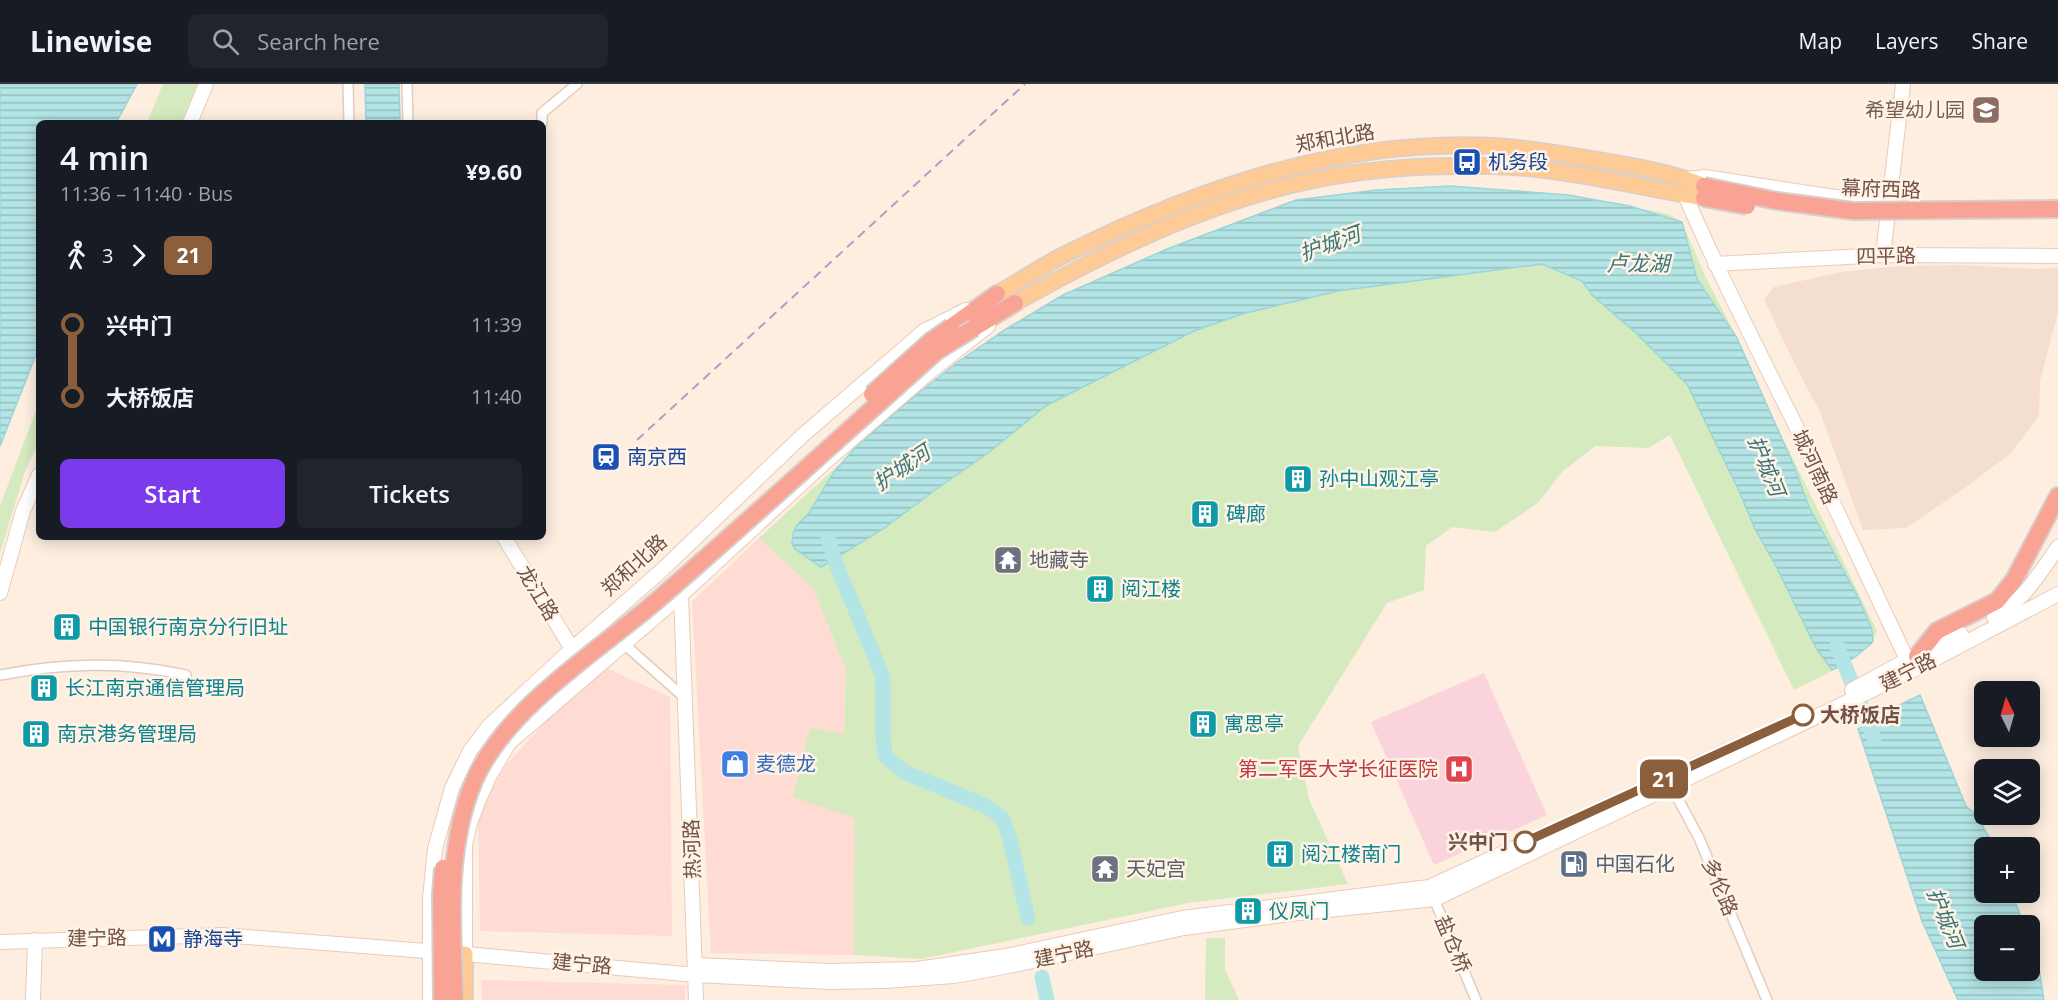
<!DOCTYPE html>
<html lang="en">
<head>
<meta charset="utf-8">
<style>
	:root { --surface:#171b24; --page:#20242c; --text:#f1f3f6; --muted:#9ea1a6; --line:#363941; --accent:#7c3aed }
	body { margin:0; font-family:"Open Sans","Noto Sans SC",sans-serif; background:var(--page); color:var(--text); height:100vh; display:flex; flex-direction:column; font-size:22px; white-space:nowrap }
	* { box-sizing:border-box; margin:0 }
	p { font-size:20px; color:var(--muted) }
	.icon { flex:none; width:33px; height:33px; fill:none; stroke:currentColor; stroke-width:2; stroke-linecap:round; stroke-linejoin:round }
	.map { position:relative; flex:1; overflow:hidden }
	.panel { position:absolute; left:36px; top:36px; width:510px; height:420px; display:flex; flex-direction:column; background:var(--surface); border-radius:9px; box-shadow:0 3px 15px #0003 }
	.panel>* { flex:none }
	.badge { padding:0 12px; border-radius:9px; font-size:21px; line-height:39px }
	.needle { width:39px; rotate:355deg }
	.fabs { position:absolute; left:1974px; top:597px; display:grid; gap:12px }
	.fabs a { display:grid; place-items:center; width:66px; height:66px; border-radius:9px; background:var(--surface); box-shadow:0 3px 15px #0003; font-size:30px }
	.map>.badge { position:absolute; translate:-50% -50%; box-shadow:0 0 0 3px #fff }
	.legs { display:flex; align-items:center; gap:9px; height:66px; padding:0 24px; font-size:20px }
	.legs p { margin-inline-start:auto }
	.head { display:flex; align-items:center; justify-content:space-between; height:102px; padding:0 24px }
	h1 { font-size:33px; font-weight:600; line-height:45px }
	.cta { display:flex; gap:12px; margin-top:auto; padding:12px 24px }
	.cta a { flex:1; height:69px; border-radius:9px; background:var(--accent); color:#fff; font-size:24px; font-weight:600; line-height:69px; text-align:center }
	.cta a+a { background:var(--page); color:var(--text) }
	ul { padding:0 24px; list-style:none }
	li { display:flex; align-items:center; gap:21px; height:72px; font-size:22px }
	li i { display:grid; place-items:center; width:9px; height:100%; margin:0 8px; background:currentColor }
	li i::after { content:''; width:15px; height:15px; margin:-8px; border:4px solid; border-radius:50%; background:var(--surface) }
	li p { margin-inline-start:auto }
	li:first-child i { background:linear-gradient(#0000 50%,currentColor 0) }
	li:last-child i { background:linear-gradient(currentColor 50%,#0000 0) }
	header { display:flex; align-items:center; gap:36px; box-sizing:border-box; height:84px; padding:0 30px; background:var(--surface); border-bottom:2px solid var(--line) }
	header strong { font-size:28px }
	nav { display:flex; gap:33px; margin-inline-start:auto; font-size:21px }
	.search { width:420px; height:54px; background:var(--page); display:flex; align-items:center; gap:15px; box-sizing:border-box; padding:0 21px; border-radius:9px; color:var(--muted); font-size:22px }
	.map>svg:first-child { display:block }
	.residential { fill:#f4dfce }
	.commercial { fill:#fedbd3 }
	.medical { fill:#fbd3dc }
	.park { fill:#d5eabe }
	.water { fill:url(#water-rules); stroke:#9ad6d8; stroke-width:1.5 }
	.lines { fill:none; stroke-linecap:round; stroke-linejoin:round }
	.river { stroke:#b4e5e6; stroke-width:15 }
	.street-casing { stroke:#e3cbbf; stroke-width:12 }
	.secondary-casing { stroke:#e8cbbb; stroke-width:16 }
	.primary-casing { stroke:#d8cfcb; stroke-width:18 }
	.highway-casing { stroke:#d8cfcb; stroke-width:20 }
	.street { stroke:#fff; stroke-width:9 }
	.secondary { stroke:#fff; stroke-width:14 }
	.primary { stroke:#fecb96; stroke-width:15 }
	.highway { stroke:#f9a394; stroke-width:16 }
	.rail { stroke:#af9fc5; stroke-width:2; stroke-dasharray:9 6; stroke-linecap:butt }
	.highway-bridge-casing { stroke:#d8cfcb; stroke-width:20; stroke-linecap:butt }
	.highway-bridge { stroke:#f9a394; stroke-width:16 }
	.line-1-casing { stroke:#fff; stroke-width:14 }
	.line-1 { stroke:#8b5e3c; stroke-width:9 }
	.stop-1-dot { fill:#fff; stroke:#8b5e3c; stroke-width:3 }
	.labels { text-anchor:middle; stroke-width:5; stroke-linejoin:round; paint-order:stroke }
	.education-label { font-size:20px; fill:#785e54; stroke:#fff3e6; text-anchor:end }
	.street-label { font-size:20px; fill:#745247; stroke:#fff3e6 }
	.transit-label { font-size:20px; fill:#164399; stroke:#fff3e6; text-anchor:start }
	.culture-label { font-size:20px; fill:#0d838f; stroke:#fff3e6; text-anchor:start }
	.worship-label { font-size:20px; fill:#5b616d; stroke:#fff3e6; text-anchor:start }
	.stop-label { font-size:20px; font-weight:bold; fill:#745247; stroke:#fff3e6; text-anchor:start }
	.shop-label { font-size:20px; fill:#366cbe; stroke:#fff3e6; text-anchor:start }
	.health-label { font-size:20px; fill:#be3a42; stroke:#fff3e6; text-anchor:end }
	.service-label { font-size:20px; fill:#4e5e75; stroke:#fff3e6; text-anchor:start }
	.water-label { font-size:21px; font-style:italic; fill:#3a777a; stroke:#fff3e6 }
</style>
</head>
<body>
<header>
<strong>Linewise</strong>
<div class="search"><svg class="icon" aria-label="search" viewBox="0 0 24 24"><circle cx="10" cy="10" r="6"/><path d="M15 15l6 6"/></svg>Search here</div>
<nav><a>Map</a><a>Layers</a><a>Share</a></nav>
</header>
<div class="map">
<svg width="2058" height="916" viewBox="0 0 2058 916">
	<defs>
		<pattern id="water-rules" width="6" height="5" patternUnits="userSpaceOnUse" patternTransform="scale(1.5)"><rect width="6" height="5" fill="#b4e5e6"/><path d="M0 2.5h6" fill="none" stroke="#97bcbc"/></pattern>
	</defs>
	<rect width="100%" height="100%" fill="#fdeee0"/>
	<path class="residential" d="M 1961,181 L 2035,185 L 2058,184 L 2058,229 L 2040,297 L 2039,332 L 2010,370 L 1966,403 L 1906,444 L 1863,446 L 1820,328 L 1794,279 L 1764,216 L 1774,203 L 1841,188 L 1900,182 Z"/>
	<g class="commercial">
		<path d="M 759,454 L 813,504 L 846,586 L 844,650 L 855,734 L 854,871 L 711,869 L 692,518 Z"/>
		<path d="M 604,583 L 670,613 L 672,852 L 480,847 L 478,728 L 506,681 L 548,635 Z"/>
		<path d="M 482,896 L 685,901 L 685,916 L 482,916 Z"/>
	</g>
	<path class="medical" d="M 1484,589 L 1547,731 L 1434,781 L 1371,638 Z"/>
	<g class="park">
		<path d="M 163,0 L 197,0 L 184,39 L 147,39 Z"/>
		<path d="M 1451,102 L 1568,111 L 1668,130 L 1682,138 L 1706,194 L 1737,254 L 1776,340 L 1877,547 C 1866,576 1820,592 1794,606 L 1670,351 L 1648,364 L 1595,362 L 1562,388 L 1538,419 L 1495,448 L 1452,443 L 1426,462 L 1424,506 L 1387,519 L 1298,662 L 1309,715 L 1348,800 L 1188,819 L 921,875 L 854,871 L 855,734 L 793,713 L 810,644 L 844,650 L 846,586 L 813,504 L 759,454 L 906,319 L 955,280 L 1006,245 L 1063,211 L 1167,165 L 1296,116 L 1377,106 Z"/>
		<path d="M 39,319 L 39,358 L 25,387 L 0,469 L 0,422 Z"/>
		<path d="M 1206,854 L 1225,854 L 1225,885 L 1239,916 L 1205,916 Z"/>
	</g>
	<g class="water">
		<path d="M 0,0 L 137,0 L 116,39 L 39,39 L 39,263 L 0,362 Z"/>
		<path d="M 365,0 L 399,0 L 400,39 L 366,39 Z"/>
		<path d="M 1451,102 L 1568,111 L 1630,122 L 1682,138 L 1697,195 L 1737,254 L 1794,382 L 1809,423 L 1859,515 L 1872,546 L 1873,558 L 1854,574 L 1832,586 L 1816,564 L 1776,482 L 1755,445 L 1740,409 L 1687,300 L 1636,249 L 1593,212 L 1582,197 L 1542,180 L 1338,207 L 1242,230 L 1194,247 L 1047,321 L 988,369 L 935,406 L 883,445 L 821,483 L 795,465 L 792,460 L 793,450 L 797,441 L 809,429 L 834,388 L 854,365 L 906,319 L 955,280 L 1006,245 L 1063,211 L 1167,165 L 1296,116 L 1377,106 Z"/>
		<path d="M 1920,611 L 1966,722 L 1976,731 L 1995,763 L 1984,764 L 1984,808 L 2012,809 L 2024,841 L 1984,842 L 1984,886 L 2030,886 L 2030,855 L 2038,878 L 2044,916 L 1958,916 L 1922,837 L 1858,645 L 1866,641 L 1864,638 Z"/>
	</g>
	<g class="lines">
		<g class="river">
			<path d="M 828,455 L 837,482 L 883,593 L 883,657 L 886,673 L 904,688 L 986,722 L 1003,735 L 1010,756 L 1028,834"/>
			<path d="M 1837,562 L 1874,654"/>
			<path d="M 1042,893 L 1047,916"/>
		</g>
		<g class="street-casing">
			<g id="street">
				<path d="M 348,0 L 349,39"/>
				<path d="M 407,0 L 408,39"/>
				<path d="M 542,39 L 542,29 L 577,0"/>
				<path d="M 619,560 L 624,560 L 686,615"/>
				<path d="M 0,591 C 64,579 122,577 186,591"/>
				<path d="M 1669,698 L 1699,754 L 1767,916"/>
				<path d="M 1432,810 L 1476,916"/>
			</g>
		</g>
		<g class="secondary-casing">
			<g id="secondary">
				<path d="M 190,39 L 206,0"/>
				<path d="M 1687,95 L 1705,93 L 1835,113 L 1890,116"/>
				<path d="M 1685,111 C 1720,192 1760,270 1799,348 C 1837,426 1873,504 1910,582"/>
				<path d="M 1883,171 L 1903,0"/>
				<path d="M 1715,180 L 1883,171 L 2058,172"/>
				<path d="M 504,453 L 572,565"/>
				<path d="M 678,507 L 681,511 L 696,916"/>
				<path d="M 0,509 L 23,427 L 39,391"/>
				<path d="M 1994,533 C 2022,519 2040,489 2058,463"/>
				<path d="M 1852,606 L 1907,576 L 1961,550"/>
				<path d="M 0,858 L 222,851 L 465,870 L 696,891 L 830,898 L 884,897 L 954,892 L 1009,882 L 1184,844 L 1290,830 L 1435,815 L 1912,587 L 2058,510"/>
				<path d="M 465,870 L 465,761 L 470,739 L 479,715 L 489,693 L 509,659 L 681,511 L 822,381 L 932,286 L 988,242"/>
				<path d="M 696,881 L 830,887 L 917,885 L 1006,872 L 1182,834 L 1429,803 L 1741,660"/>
				<path d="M 33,916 L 35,856"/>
				<path d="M 430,916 L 430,814 L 435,765 L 452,704 L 470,667 L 489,642 L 572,565 L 661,487 L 803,351 L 924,247 L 966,226"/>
			</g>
		</g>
		<g class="primary-casing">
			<g id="primary">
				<path d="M 997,210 C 1022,196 1046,179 1072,167 C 1204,102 1345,54 1495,62 C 1525,64 1555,69 1585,74 C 1624,81 1667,86 1704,102"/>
				<path d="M 1015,219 C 1095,174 1179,132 1268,107 C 1340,86 1418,80 1493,82 C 1565,84 1634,102 1704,114"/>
				<path d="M 465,870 L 465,916"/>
			</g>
		</g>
		<g class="highway-casing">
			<g id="highway">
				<path d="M 951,243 L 997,210"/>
				<path d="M 974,244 L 1015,219"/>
				<path d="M 1917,572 L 1937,547 L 1997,517 L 2014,496 L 2058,412"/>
			</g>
		</g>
		<use href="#street" class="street"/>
		<use href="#secondary" class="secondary"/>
		<use href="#primary" class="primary"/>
		<use href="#highway" class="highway"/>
		<path class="rail" d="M 637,356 L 1025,0"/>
		<g class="highway-bridge-casing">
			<g id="highway-bridge">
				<path d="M 1704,102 L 1777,117 L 1853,127 L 2058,125"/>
				<path d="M 1704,114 L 1747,122"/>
				<path d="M 872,310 L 931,257 L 951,243"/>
				<path d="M 442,916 L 441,811 L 443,784"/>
				<path d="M 455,916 C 452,843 445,766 474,697 C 506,623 600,566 660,514 C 753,433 845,349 937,267 L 974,244"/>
			</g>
		</g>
		<use href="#highway-bridge" class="highway-bridge"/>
	</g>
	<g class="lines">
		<g class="line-1-casing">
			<path id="line-1" d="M 1525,758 L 1803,631"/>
		</g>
		<use href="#line-1" class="line-1"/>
	</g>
	<defs>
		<g id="school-square" transform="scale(1.5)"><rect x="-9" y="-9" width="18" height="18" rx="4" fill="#8d6e63" stroke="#fff3e6"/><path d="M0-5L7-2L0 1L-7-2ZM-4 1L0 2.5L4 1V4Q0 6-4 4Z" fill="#fff"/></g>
		<g id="bus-square" transform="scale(1.5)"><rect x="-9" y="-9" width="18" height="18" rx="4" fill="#1a4fb4" stroke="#fff3e6"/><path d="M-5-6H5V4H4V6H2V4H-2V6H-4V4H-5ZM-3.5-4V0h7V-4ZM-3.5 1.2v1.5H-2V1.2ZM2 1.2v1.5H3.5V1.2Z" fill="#fff"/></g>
		<g id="station-square" transform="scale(1.5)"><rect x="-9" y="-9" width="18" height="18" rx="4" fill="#1a4fb4" stroke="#fff3e6"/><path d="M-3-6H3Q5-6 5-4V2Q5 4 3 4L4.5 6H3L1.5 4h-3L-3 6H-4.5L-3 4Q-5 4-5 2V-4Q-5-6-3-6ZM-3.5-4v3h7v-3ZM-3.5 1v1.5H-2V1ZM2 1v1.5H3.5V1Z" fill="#fff"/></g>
		<g id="building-square" transform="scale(1.5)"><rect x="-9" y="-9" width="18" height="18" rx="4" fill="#0f9aa8" stroke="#fff3e6"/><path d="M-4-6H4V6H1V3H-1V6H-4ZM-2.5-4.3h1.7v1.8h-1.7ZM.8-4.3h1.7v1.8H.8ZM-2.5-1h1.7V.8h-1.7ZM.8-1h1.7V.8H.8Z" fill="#fff"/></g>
		<g id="temple-square" transform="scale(1.5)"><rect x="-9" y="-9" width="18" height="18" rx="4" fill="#6b7280" stroke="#fff3e6"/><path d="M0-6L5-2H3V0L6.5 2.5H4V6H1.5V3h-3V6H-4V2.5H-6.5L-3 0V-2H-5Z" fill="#fff"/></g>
		<g id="shop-square" transform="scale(1.5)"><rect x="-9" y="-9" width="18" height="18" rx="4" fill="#3f7fe0" stroke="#fff3e6"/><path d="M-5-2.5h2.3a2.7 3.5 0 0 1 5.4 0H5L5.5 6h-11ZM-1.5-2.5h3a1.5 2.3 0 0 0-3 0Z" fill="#fff"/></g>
		<g id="hospital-square" transform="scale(1.5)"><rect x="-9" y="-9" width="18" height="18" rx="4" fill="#e0444e" stroke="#fff3e6"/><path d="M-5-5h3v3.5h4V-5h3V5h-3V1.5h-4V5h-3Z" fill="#fff"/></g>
		<g id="fuel-square" transform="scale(1.5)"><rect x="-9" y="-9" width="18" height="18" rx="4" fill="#5c6f8a" stroke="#fff3e6"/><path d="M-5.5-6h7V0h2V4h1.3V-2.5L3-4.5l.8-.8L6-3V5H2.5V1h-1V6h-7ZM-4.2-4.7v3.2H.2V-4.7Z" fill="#fff"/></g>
		<g id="metro-square" transform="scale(1.5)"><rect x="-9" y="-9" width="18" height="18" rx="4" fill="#1a4fb4" stroke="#fff3e6"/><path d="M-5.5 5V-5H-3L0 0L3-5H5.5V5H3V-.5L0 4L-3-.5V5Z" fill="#fff"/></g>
	</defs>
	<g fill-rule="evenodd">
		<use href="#school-square" x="1986" y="26"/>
		<use href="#bus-square" x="1467" y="78"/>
		<use href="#station-square" x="606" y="373"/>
		<use href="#building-square" x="1298" y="395"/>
		<use href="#building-square" x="1205" y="430"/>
		<use href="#temple-square" x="1008" y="476"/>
		<use href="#building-square" x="1100" y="505"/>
		<use href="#building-square" x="67" y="543"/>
		<use href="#building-square" x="44" y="604"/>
		<use href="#building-square" x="1203" y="640"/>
		<use href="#building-square" x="36" y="650"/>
		<use href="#shop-square" x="735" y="680"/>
		<use href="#hospital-square" x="1459" y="685"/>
		<use href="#building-square" x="1280" y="770"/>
		<use href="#fuel-square" x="1574" y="780"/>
		<use href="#temple-square" x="1105" y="785"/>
		<use href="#building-square" x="1248" y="827"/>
		<use href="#metro-square" x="162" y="855"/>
	</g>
	<g class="stop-1-dot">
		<circle cx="1803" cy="631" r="10"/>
		<circle cx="1525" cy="758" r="10"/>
	</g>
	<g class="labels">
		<g class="education-label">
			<text x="1965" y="33">希望幼儿园</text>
		</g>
		<g class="street-label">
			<text transform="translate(1335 54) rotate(-10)" y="7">郑和北路</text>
			<text transform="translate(1881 105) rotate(2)" y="7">幕府西路</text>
			<text transform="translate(1886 172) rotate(-1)" y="7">四平路</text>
			<text transform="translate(1815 383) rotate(65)" y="7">城河南路</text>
			<text transform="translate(634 481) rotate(-42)" y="7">郑和北路</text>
			<text transform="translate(538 509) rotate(59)" y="7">龙江路</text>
			<text transform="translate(1908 588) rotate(-27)" y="7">建宁路</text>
			<text transform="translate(692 765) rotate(-92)" y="7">热河路</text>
			<text transform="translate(1720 803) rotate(67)" y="7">多伦路</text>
			<text transform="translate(97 854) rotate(-1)" y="7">建宁路</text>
			<text transform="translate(1453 860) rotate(67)" y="7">盐仓桥</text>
			<text transform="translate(1064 870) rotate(-12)" y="7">建宁路</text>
			<text transform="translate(582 880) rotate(5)" y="7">建宁路</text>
		</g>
		<g class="transit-label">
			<text x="1488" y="85">机务段</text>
			<text x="627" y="380">南京西</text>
			<text x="183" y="862">静海寺</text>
		</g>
		<g class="culture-label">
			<text x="1319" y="402">孙中山观江亭</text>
			<text x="1226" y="437">碑廊</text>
			<text x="1121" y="512">阅江楼</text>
			<text x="88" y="550">中国银行南京分行旧址</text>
			<text x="65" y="611">长江南京通信管理局</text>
			<text x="1224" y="647">寓思亭</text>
			<text x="57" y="657">南京港务管理局</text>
			<text x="1301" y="777">阅江楼南门</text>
			<text x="1269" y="834">仪凤门</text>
		</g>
		<g class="worship-label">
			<text x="1029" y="483">地藏寺</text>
			<text x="1126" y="792">天妃宫</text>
		</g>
		<g class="stop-label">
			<text x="1820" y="638">大桥饭店</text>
			<text x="1508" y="765" text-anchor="end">兴中门</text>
		</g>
		<g class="shop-label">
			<text x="756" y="687">麦德龙</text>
		</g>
		<g class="health-label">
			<text x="1438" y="692">第二军医大学长征医院</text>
		</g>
		<g class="service-label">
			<text x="1595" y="787">中国石化</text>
		</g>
		<g class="water-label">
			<text transform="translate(1330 160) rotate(-20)" y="7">护城河</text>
			<text x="1638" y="187">卢龙湖</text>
			<text transform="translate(1766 382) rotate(68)" y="7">护城河</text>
			<text transform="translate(902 384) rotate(-34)" y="7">护城河</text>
			<text transform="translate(1945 834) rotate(68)" y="7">护城河</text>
		</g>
	</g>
</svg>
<div class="fabs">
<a><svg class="needle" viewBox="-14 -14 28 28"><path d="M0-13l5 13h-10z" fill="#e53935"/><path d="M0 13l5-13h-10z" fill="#9ea1a6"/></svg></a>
<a><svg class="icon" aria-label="layers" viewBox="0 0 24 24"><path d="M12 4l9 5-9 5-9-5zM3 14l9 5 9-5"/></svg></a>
<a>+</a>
<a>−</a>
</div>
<b class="badge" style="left:1664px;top:695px;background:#8b5e3c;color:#fff">21</b>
<section class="panel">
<div class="head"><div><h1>4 min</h1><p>11:36 – 11:40 · Bus</p></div><b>¥9.60</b></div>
<div class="legs"><svg class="icon" aria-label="walk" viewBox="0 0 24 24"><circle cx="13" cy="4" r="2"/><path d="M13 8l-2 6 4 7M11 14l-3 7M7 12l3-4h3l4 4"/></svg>3<svg class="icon" aria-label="forward" viewBox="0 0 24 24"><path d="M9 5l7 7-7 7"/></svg><b class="badge" style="background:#8b5e3c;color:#fff">21</b></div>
<ul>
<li><i style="color:#8b5e3c"></i><b>兴中门</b><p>11:39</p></li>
<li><i style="color:#8b5e3c"></i><b>大桥饭店</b><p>11:40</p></li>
</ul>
<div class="cta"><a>Start</a><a>Tickets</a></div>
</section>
</div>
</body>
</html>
